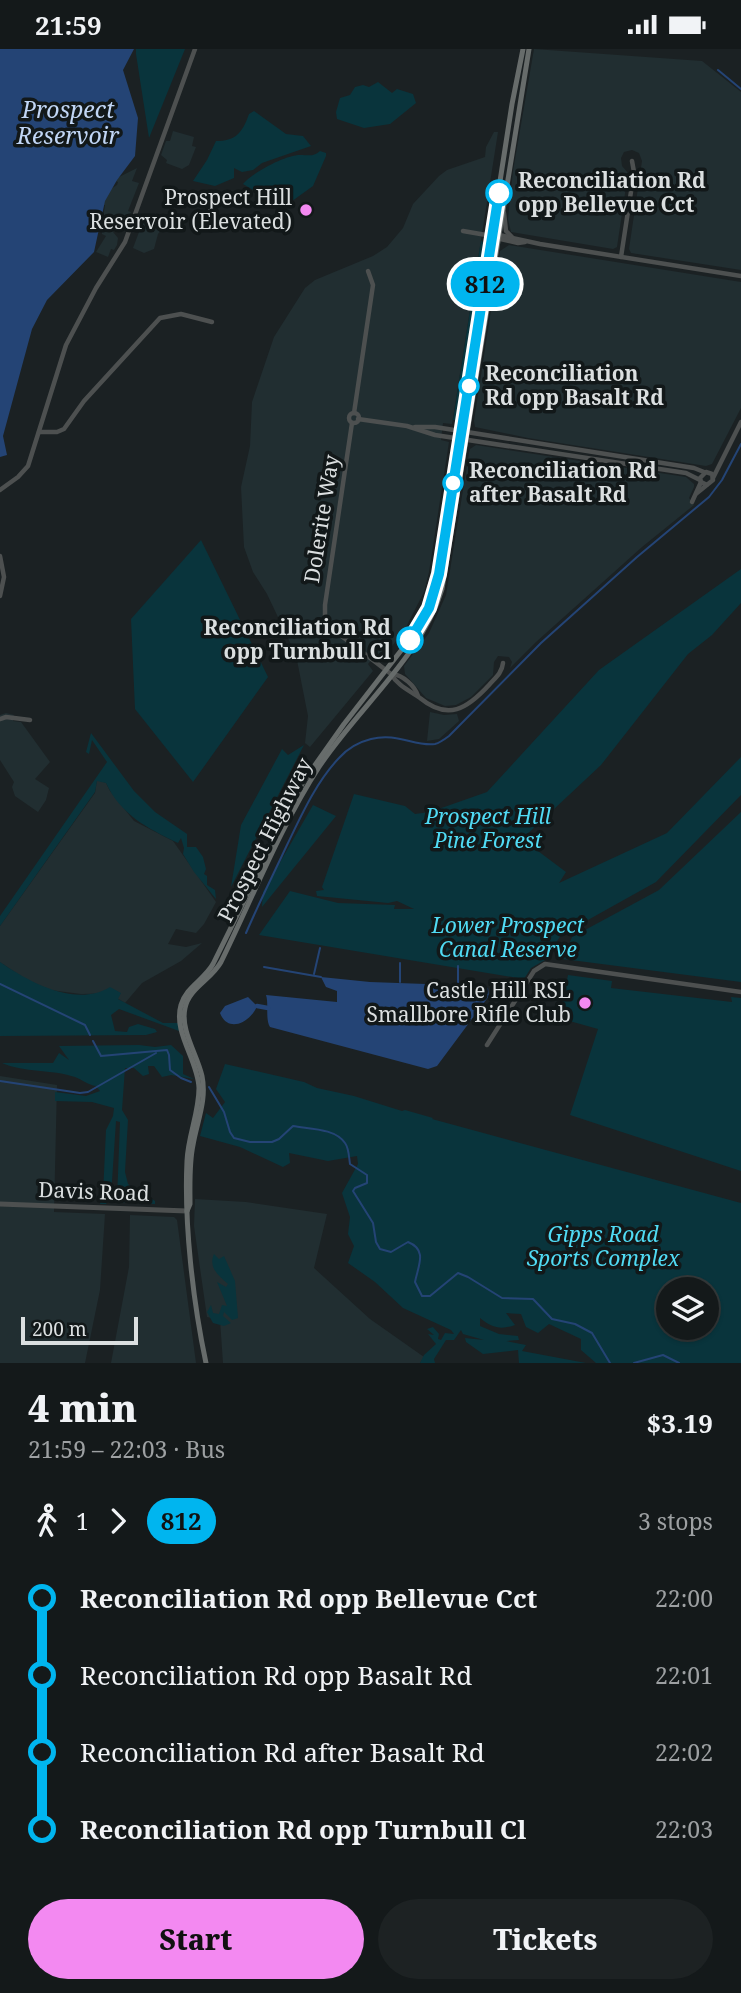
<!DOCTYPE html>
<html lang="en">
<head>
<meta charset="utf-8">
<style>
	:root { --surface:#14191a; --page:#1d2223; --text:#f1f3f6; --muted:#9da0a2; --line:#333839; --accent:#f389f1 }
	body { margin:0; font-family:"Noto Serif",serif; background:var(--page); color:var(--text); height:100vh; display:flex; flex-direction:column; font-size:26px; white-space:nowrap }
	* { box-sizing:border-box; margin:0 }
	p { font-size:23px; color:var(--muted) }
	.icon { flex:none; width:38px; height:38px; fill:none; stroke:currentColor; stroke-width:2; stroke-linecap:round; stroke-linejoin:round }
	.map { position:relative; height:1314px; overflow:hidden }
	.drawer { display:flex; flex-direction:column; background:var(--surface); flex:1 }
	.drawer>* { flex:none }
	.badge { padding:0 14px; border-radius:23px; font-size:24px; line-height:46px }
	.buttons { position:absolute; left:656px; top:1228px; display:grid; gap:14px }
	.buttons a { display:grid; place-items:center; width:63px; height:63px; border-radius:50%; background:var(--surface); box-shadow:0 2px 5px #0004,0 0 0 2px var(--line); font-size:35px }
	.scale { position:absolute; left:21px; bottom:18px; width:117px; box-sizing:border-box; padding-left:7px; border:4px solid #dbdfe0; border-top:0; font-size:19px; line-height:24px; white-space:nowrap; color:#dbdfe0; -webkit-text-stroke:5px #121819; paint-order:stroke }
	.map>.badge { position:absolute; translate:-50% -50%; box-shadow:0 0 0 4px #fff }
	.legs { display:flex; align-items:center; gap:10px; height:77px; padding:0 28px; font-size:23px }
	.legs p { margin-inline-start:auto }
	.headline { display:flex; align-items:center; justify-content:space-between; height:119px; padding:0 28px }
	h1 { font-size:38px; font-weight:800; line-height:52px }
	.primary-button { display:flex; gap:14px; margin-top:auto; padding:14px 28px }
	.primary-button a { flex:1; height:80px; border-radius:42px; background:var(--accent); color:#111; font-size:28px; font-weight:800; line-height:80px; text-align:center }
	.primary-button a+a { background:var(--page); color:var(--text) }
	ul { padding:0 28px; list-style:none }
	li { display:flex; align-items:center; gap:24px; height:77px; font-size:26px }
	li i { display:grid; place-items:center; width:10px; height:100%; margin:0 9px; background:currentColor }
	li i::after { content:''; width:18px; height:18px; margin:-9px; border:5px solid; border-radius:50%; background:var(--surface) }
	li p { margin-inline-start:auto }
	li:first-child i { background:linear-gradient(#0000 50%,currentColor 0) }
	li:last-child i { background:linear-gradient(currentColor 50%,#0000 0) }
	.status { display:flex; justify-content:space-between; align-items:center; height:49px; padding:0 35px; background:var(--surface); direction:ltr }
	.status svg { height:19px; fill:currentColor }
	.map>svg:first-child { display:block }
	.built { fill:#212e31 }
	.green { fill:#09343c; fill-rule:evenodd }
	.water { fill:#244475 }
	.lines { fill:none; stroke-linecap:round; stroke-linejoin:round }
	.stream { stroke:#244475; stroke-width:2 }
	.canal { stroke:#244475; stroke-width:4.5 }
	.minor { stroke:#4d5050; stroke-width:4.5 }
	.tertiary { stroke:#4d5050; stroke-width:5 }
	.secondary { stroke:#676c6b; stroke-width:5 }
	.line-1-casing { stroke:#fff; stroke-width:16 }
	.line-1 { stroke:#00b5ef; stroke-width:10 }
	.stop-1-dot { fill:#fff; stroke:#00b5ef; stroke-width:3.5 }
	.poi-dot { fill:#f389f1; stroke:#121819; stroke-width:2.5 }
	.labels { text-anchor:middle; stroke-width:7; stroke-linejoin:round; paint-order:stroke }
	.stop-label { font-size:21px; font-weight:bold; fill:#dbdfe0; stroke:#121819; text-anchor:start }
	.poi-label { font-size:21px; fill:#dbdfe0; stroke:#121819; text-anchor:end }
	.street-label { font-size:21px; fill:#dbdfe0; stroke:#121819 }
	.park-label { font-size:21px; font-style:italic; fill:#50dbf4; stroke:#121819 }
	.water-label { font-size:23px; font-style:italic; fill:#c1d6f5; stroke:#121819 }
</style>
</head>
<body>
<div class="status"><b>21:59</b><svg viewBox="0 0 49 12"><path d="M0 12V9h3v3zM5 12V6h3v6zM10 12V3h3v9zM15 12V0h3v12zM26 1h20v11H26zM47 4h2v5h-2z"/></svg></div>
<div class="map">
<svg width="741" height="1314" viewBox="0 0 741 1314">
	<rect width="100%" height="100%" fill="#1b2123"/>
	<g class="built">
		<path d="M 534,0 L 702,12 L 741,43 L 741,221 L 631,204 L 629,200 L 642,112 L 639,104 L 632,101 L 624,103 L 621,109 L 622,117 L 628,124 L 617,198 L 613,200 L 511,183 L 508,170 L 513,122 Z"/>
		<path d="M 173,82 L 194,88 L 192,97 L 196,98 L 189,116 L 182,120 L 166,114 L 167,111 L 161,106 L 166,92 L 170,92 Z"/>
		<path d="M 494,83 L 498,83 L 452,375 L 443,374 L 441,391 L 449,393 L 429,523 L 424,543 L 405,580 L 383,609 L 376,605 L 368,615 L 373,622 L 310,698 L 305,694 L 308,667 L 296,606 L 267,545 L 253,523 L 244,498 L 241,438 L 250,397 L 252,353 L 274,288 L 305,239 L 315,231 L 373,207 L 387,198 L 403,179 L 413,155 L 439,127 L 447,121 L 485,108 L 486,98 Z"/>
		<path d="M 137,119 L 132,132 L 139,134 L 128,162 L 131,163 L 126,176 L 117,174 L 113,183 L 118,189 L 117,196 L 114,201 L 111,200 L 108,208 L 96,203 L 106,187 L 102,185 L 102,176 L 105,156 L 101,156 L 111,140 L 117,136 L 118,133 L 115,132 L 117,129 Z"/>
		<path d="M 155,164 L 168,172 L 158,185 L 154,200 L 144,204 L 133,199 L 145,167 L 152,170 Z"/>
		<path d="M 509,196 L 741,233 L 741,359 L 712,415 L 706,417 L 528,389 L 475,378 L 474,372 L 500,202 Z"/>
		<path d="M 476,396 L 686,428 L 694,435 L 694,438 L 689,449 L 694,456 L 642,498 L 536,593 L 510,619 L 512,613 L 509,608 L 498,607 L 494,613 L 493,626 L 471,648 L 456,656 L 445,657 L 426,649 L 405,625 L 404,617 L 429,584 L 446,546 L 469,404 L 470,400 Z"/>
		<path d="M 430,663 L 444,666 L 457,665 L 459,672 L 439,690 L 427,692 Z"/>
		<path d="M 6,664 L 14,666 L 13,672 L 21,673 L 50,713 L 35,730 L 49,739 L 46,751 L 38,763 L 15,747 L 12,738 L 14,733 L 0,711 L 0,666 Z"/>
		<path d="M 97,731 L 106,734 L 110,742 L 134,772 L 173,792 L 216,853 L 204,875 L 196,884 L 176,880 L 168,895 L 186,898 L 202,894 L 181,912 L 142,934 L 125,954 L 117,949 L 121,944 L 81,945 L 50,941 L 25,930 L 0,913 L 0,877 L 95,744 Z"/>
		<path d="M 0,1027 L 57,1036 L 54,1163 L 105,1165 L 100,1241 L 85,1314 L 0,1314 Z"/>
		<path d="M 195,1150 L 246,1153 L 327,1165 L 314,1219 L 370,1270 L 424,1308 L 420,1314 L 223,1314 L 220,1271 L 207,1268 L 194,1177 Z"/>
		<path d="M 130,1166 L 174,1168 L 177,1171 L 196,1314 L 111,1314 L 129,1218 Z"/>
	</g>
	<g class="green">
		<path d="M 136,0 L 185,0 L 149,89 L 136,5 Z"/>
		<path d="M 378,33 L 392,44 L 397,40 L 413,45 L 416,54 L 390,75 L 364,79 L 337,70 L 336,63 L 340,49 L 350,46 L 355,38 L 363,36 L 369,38 Z"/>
		<path d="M 254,62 L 286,85 L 303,87 L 311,97 L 262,114 L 253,121 L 242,123 L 234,119 L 234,129 L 215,137 L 193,132 L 207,111 L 216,92 C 235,92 242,85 249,65 Z"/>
		<path d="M 320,102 L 326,104 L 326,107 L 313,137 L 288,155 L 286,152 L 268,150 L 243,135 C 252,124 285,106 300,106 C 309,106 313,108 320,102 Z"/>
		<path d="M 481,191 L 488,200 L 461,372 L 453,371 Z"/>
		<path d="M 201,491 L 268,628 L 193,733 L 135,660 L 131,570 Z"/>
		<path d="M 741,520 L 741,554 L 712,586 L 688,605 L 601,716 L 522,790 L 566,823 L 559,834 L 667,784 L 741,708 L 741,746 L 656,833 L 561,886 L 545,911 L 531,919 L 524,930 L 259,886 L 290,842 L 338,854 L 395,856 L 394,860 L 414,860 L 397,852 L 388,854 L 317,847 L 316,842 L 324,841 L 322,838 L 354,745 L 405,757 L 415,765 L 430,763 L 487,743 L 599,621 Z"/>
		<path d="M 91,684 L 134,742 L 155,763 L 187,785 L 187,798 L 196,798 L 203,808 L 206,820 L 204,825 L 207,827 L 207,836 L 215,841 L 216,850 L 194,823 L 183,805 L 184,799 L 181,789 L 178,794 C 147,779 121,766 106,734 L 97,732 L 95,743 L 0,877 L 0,867 L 107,713 L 92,691 L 89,705 L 86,703 Z"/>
		<path d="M 304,696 L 231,838 L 241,776 L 282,700 L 288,706 Z"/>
		<path d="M 313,756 L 336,767 L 262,858 L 263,843 Z"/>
		<path d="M 741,763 L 741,933 L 563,910 L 572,888 L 659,841 Z"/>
		<path d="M 0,913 C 29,933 76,959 110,938 L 121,944 L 118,950 L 163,974 L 178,974 L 179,982 L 119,960 L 111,966 L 115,982 L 127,983 L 129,978 L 138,975 L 155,980 L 157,983 L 146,986 L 0,987 Z"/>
		<path d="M 568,926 L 612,932 L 611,939 L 732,953 L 731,948 L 741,949 L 741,1122 L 570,1066 L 598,980 L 559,969 Z"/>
		<path d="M 139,996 L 155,998 L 171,996 L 183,1007 L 183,1025 L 194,1030 L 171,1026 L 162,1028 L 154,1017 L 148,1017 L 149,1025 L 143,1027 L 134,1019 L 125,1019 L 122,1061 L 128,1071 L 125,1123 L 128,1135 L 155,1152 L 155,1155 L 120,1153 L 117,1151 L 120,1073 L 116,1072 L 111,1147 L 106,1155 L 100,1155 L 103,1145 L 106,1081 L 113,1067 L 114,1059 L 92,1053 L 55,1052 L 55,1043 L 86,1047 L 100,1042 L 96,1037 C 88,1036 83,1031 75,1028 C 51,1020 25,1024 2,1014 L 53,1014 L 59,1004 L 69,1011 L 59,997 Z"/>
		<path d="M 225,1015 L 304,1033 L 317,1039 L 354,1047 L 402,1062 L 405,1061 L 433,1069 L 432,1070 L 741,1154 L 741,1314 L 596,1314 L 581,1301 L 581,1290 L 549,1275 L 538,1284 L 526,1278 L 521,1265 L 506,1264 L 515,1276 C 501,1281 492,1279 480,1269 L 480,1277 L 499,1285 L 518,1287 L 519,1291 L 506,1292 L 526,1296 L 522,1302 L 586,1314 L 519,1314 L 518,1301 L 483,1305 L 466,1293 L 465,1289 L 484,1291 L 463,1285 L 461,1281 L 454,1291 L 446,1291 L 434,1310 L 435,1314 L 420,1314 L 424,1306 L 436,1295 L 428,1285 L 434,1286 L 427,1280 L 433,1278 L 439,1285 L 438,1290 L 441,1291 L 445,1284 L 454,1285 L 451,1281 L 403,1259 L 375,1233 L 348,1214 L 354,1197 L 348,1185 L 350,1168 L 342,1144 L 358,1115 L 357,1107 L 328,1112 L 289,1104 L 290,1114 L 283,1118 L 240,1098 L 200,1087 L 206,1064 L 213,1069 L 225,1053 L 216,1040 ZM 668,1241 L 707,1241 L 707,1279 L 668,1279 Z"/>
		<path d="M 214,1205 L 219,1210 L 224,1207 L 235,1232 L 238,1269 L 232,1271 L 224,1263 L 223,1267 L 231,1274 L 224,1277 L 213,1274 L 207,1263 L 211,1256 L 213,1264 L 219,1265 L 222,1256 L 227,1257 L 217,1233 L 226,1238 L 228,1235 C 219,1227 208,1219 214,1205 Z"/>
	</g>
	<g class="water">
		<path d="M 0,0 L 134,0 L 123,21 L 138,69 L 135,107 L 117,131 L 105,152 L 94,203 L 47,251 L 32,280 L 3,387 L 7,406 L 0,408 Z"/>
		<path d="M 321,928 L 370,933 L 482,937 L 488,939 L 489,947 L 437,1017 L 428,1020 L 270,978 C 265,970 269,955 266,946 L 337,953 L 337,942 L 326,938 Z"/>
		<path d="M 248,948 L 257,957 C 251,973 228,985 220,964 L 225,957 Z"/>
	</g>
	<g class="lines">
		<g class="stream">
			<path d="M 718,21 L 741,40"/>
			<path d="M 246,884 C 259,854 273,826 287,796 C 301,767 316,733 339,709 C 347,700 359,693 371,690 C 397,683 415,698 435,695 C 439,694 445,690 449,687 L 541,594 L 637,508 L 709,448 L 722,431 L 741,395"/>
			<path d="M 400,914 L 400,933"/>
			<path d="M 458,917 L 458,936"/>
			<path d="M 264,918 L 321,928"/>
			<path d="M 314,925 L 320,899"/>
			<path d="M 0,935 L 85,976 L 90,986"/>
			<path d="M 93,992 L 101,1007 L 167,1001 L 169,1006 L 170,1021 L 181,1029 L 191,1033"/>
			<path d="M 0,1032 L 80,1044 L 88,1043 L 156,1004"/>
			<path d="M 209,1038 L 224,1063 L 230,1083 L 234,1089 L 250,1093 L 272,1093 L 279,1090 L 293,1077 C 309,1080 335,1079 345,1094 C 349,1099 349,1109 350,1115 L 367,1126 L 367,1134 L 355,1139 L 353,1142 L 373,1174 L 376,1193 L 380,1200 L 391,1203 L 408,1193 C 428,1201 418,1217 415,1233 L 422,1247 L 430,1247 L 458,1224 L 468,1228 L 502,1249 L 533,1250 L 552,1270 L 575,1275 L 592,1284 L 610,1314"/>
			<path d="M 634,1314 L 663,1306 L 679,1314"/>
		</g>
		<path class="canal" d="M 257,957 L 268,959"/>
		<g class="minor">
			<path d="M 504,164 L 506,182 L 512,188"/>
			<path d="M 463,182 L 492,187 L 499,186 L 540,195 L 741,227"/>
			<path d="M 496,189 L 518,194 L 525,193"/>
			<path d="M 621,208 L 634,123 L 632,112"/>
			<path d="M 354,364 L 373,236 L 368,222"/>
			<circle cx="354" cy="369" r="5"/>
			<path d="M 358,370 L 407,377 L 435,386 L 686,424 L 700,431"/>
			<path d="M 352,374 L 325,556 L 325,567 L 331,579 L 391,625 C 397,636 410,642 420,649 C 448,672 467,660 489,636 C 495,629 502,624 503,614"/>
			<path d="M 415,378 L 435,378 L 694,419 L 704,423"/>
			<path d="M 39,383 L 57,383 L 64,380 L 84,352 L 160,269 L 181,265 L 212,273"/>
			<path d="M 713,429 L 741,373"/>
			<path d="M 0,441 L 18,428 L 28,417 L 66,296 L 96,239 L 125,193 L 195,0"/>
			<path d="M 697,444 L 713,431 L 712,425 L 706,423 L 700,429 L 701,433 L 707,436"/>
			<path d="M 692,453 L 701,433"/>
			<path d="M 0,507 L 4,528 L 0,547"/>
			<path d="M 392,625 C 403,626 415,637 418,647"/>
			<path d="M 0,670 L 6,668 L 30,671"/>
			<path d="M 487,996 L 534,922 L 545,915 L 741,943"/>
		</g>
		<path class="tertiary" d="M 0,1155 L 187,1162"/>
		<g class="secondary">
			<path d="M 187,1162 L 190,1155 C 190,1136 189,1115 193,1096 C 197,1072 207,1051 202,1027 C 197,1005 180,981 185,959 C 189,939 211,931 221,913 C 253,848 279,780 319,718 C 357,660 422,607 442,540 L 529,0"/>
			<path d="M 206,1314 C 193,1253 184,1174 187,1112 C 188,1087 199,1064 199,1039 C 198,1011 173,984 181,956 C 186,938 204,931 213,915 L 303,733 L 344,675 L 417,581 L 432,553 L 439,525 L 512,55 L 523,0"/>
		</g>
	</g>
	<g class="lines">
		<g class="line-1-casing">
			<path id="line-1" d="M 410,591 L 429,559 L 439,525 L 499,144"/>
		</g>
		<use href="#line-1" class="line-1"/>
	</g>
	<g class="stop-1-dot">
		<circle cx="499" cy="144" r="12"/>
		<circle cx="469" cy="337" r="9"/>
		<circle cx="453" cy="434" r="9"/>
		<circle cx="410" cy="591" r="12"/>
	</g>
	<g class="poi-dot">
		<circle cx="306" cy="161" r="7"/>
		<circle cx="585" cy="954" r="7"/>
	</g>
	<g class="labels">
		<g class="stop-label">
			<text x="518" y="139">Reconciliation Rd<tspan x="518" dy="24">opp Bellevue Cct</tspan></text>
			<text x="485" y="332">Reconciliation<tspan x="485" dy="24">Rd opp Basalt Rd</tspan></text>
			<text x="469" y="429">Reconciliation Rd<tspan x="469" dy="24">after Basalt Rd</tspan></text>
			<text x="391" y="586" text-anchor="end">Reconciliation Rd<tspan x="391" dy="24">opp Turnbull Cl</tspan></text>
		</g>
		<g class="poi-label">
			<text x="292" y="156">Prospect Hill<tspan x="292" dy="24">Reservoir (Elevated)</tspan></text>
			<text x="571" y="949">Castle Hill RSL<tspan x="571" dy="24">Smallbore Rifle Club</tspan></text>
		</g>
		<g class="street-label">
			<text transform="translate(322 470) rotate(-81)" y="7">Dolerite Way</text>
			<text transform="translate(265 791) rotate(-63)" y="7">Prospect Highway</text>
			<text transform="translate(94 1143) rotate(2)" y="7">Davis Road</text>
		</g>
		<g class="park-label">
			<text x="488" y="775">Prospect Hill<tspan x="488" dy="24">Pine Forest</tspan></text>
			<text x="508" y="884">Lower Prospect<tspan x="508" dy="24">Canal Reserve</tspan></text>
			<text x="603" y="1193">Gipps Road<tspan x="603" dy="24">Sports Complex</tspan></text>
		</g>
		<g class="water-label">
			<text x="68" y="69">Prospect<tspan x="68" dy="26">Reservoir</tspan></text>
		</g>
	</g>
</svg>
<div class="buttons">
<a><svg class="icon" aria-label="layers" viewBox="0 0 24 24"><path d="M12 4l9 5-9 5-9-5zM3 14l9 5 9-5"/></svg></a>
</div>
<div class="scale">200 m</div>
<b class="badge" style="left:485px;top:235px;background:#00b5ef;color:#111">812</b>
</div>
<section class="drawer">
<div class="headline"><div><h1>4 min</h1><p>21:59 – 22:03 · Bus</p></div><b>$3.19</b></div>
<div class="legs"><svg class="icon" aria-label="walk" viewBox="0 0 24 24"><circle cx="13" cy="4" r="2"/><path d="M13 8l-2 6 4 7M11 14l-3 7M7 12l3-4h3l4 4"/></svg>1<svg class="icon" aria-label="forward" viewBox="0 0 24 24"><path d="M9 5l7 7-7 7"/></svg><b class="badge" style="background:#00b5ef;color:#111">812</b><p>3 stops</p></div>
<ul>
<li><i style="color:#00b5ef"></i><b>Reconciliation Rd opp Bellevue Cct</b><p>22:00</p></li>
<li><i style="color:#00b5ef"></i><span>Reconciliation Rd opp Basalt Rd</span><p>22:01</p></li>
<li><i style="color:#00b5ef"></i><span>Reconciliation Rd after Basalt Rd</span><p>22:02</p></li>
<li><i style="color:#00b5ef"></i><b>Reconciliation Rd opp Turnbull Cl</b><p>22:03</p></li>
</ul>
<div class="primary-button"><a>Start</a><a>Tickets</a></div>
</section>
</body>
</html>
